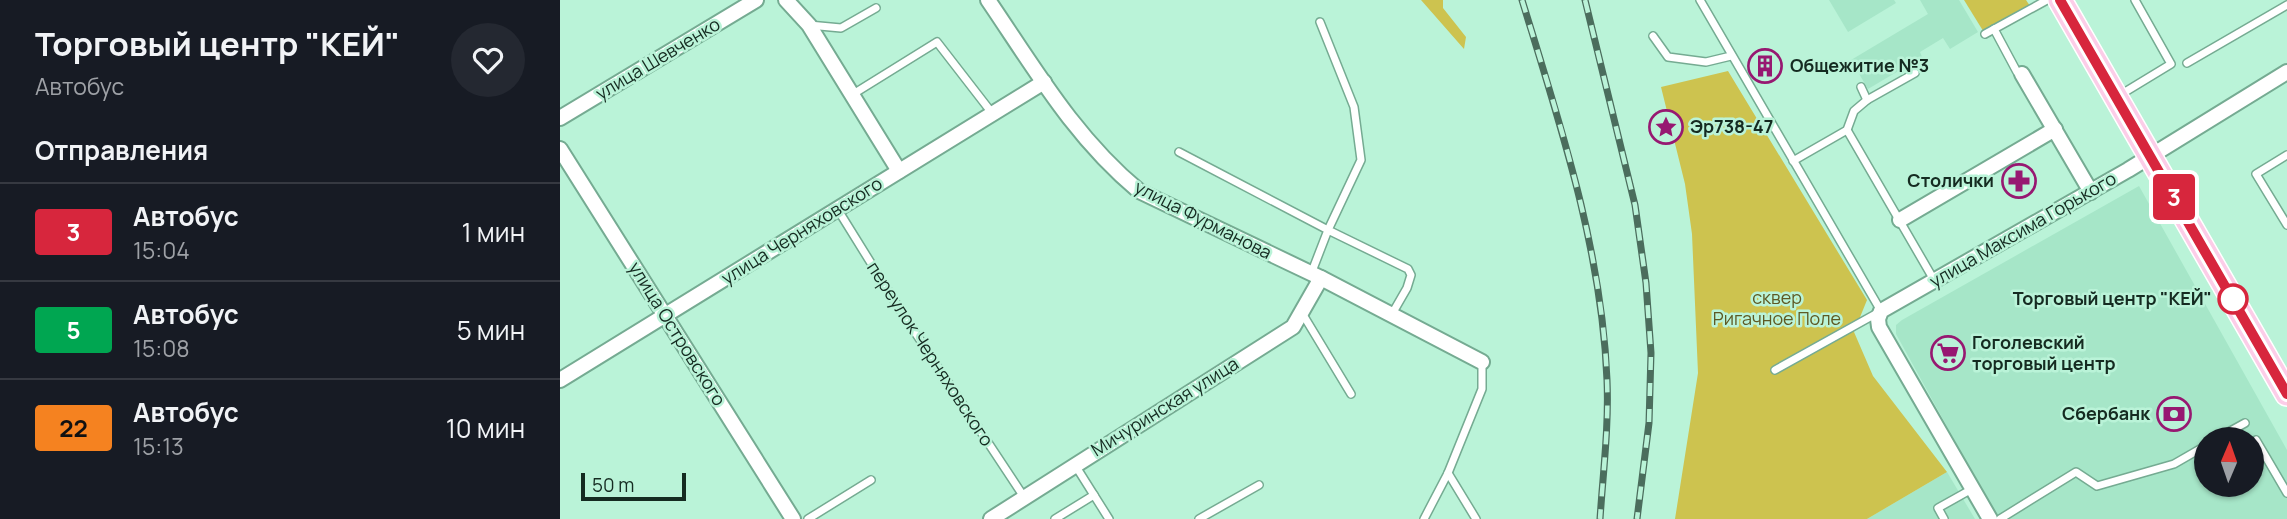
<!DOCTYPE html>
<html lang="ru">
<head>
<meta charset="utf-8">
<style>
	:root { --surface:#171b24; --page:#242831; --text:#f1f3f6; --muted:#9ea1a6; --line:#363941 }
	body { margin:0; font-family:Manrope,sans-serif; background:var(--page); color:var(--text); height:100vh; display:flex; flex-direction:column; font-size:26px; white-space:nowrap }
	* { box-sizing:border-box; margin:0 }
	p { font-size:23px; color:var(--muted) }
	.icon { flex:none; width:38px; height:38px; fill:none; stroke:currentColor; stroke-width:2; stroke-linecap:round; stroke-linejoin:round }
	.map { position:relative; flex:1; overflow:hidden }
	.side { display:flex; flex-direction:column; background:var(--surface); width:560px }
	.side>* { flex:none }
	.badge { padding:0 14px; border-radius:5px; font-size:24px; line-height:46px }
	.needle { width:46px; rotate:2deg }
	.controls { position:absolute; left:1634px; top:427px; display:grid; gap:14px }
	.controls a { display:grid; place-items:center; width:70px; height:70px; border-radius:50%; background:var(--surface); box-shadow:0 2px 5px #0004; font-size:35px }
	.scale { position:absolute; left:21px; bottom:18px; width:105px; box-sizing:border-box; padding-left:7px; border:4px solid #152b21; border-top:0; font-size:19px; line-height:24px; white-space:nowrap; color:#152b21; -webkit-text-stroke:5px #baf3d8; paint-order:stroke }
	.map>.badge { position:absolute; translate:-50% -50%; box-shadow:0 0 0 4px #fff }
	h2 { padding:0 35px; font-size:26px; line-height:63px }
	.round { display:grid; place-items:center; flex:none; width:74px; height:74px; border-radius:37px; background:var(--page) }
	.summary { display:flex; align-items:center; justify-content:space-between; height:119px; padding:0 35px }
	h1 { font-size:33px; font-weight:700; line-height:52px }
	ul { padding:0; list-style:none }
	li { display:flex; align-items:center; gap:21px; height:98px; padding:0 35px; border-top:2px solid var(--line) }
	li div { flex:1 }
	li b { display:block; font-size:26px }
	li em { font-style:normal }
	li .badge { min-width:77px; font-weight:700; text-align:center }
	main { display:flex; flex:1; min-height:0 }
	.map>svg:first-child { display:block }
	.built { fill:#a6e6c8; fill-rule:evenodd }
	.green { fill:#cdc34f }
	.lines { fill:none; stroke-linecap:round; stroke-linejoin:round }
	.lane-casing { stroke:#75ab92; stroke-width:10 }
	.street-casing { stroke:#75ab92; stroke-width:18 }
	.primary-casing { stroke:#fff; stroke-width:26 }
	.lane { stroke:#fff; stroke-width:7 }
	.street { stroke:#fff; stroke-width:14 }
	.primary { stroke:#fccde8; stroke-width:23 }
	.rail-casing { stroke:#4b6d5d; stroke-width:7 }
	.rail { stroke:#baf3d8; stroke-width:4.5; stroke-dasharray:13; stroke-linecap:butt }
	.line-casing { stroke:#fff; stroke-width:16 }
	.line { stroke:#d7263d; stroke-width:10 }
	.stop-dot { fill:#fff; stroke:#d7263d; stroke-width:3.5 }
	.labels { text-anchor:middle; stroke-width:5; stroke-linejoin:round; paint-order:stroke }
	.street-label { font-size:18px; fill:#152b21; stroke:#baf3d8 }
	.poi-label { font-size:18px; font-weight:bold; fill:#152b21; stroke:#baf3d8; text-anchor:start }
	.park-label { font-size:18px; fill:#5e5923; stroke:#baf3d8 }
	.stop-label { font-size:18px; font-weight:bold; fill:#152b21; stroke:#baf3d8; text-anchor:end }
</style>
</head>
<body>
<main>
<section class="side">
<div class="summary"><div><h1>Торговый центр &quot;КЕЙ&quot;</h1><p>Автобус</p></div><a class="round"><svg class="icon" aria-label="heart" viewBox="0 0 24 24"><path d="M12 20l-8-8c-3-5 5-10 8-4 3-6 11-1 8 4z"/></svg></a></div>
<h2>Отправления</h2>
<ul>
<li><span class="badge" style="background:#d7263d;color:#fff">3</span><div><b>Автобус</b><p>15:04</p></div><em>1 мин</em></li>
<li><span class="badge" style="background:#00a651;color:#fff">5</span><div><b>Автобус</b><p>15:08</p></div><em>5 мин</em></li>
<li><span class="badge" style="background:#f58220;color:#111">22</span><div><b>Автобус</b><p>15:13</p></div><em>10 мин</em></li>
</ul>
</section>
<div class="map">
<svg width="1727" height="519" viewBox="0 0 1727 519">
	<rect width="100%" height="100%" fill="#baf3d8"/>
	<g class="built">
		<path d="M 1269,0 L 1334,0 L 1336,3 L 1288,32 Z"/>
		<path d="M 1360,0 L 1399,0 L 1418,32 L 1390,49 L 1383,38 L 1360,52 L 1362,57 L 1308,89 L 1291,60 L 1368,14 Z"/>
		<path d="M 1579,186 L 1727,450 L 1727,519 L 1438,519 L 1336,334 L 1336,325 L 1342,320 ZM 1647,439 L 1692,439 L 1692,485 L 1647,485 Z"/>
		<path d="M 1387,472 L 1415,519 L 1307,519 Z"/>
	</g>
	<g class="green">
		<path d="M 861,0 L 883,0 L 883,8 L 906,37 L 904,49 Z"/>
		<path d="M 1404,0 L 1466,0 L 1472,9 L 1425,34 Z"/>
		<path d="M 1168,71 L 1307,300 L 1294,332 L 1313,376 L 1387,472 L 1307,519 L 1115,519 L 1138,373 L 1132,234 L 1125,184 L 1101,87 Z"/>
	</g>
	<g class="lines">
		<g class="lane-casing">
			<g id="lane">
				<path d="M 1140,0 L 1321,311 L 1215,370"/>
				<path d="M 760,22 L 794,107 L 801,160 L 768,230 L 848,269 L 851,275 L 847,288 L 832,314"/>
				<path d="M 249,25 L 281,28 L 316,8"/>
				<path d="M 1434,29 L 1457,72"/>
				<path d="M 1425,34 L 1487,0"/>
				<path d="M 1093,36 L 1108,57 L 1146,62 L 1171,56"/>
				<path d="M 1627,63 L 1727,5"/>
				<path d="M 1301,87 L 1307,100"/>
				<path d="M 1560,95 L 1611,64 L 1575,0"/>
				<path d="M 290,96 L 377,42 L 432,113"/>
				<path d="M 1287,130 L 1374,280"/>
				<path d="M 619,152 L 768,230 L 751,274"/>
				<path d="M 1727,155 L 1696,174 L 1727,225"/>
				<path d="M 1233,161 L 1287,130 L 1294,111 L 1307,100 L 1355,73"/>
				<path d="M 278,210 L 337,305 L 464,497"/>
				<path d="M 742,313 L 791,394"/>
				<path d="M 1656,439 L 1685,423"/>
				<path d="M 1696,440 L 1727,493"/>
				<path d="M 515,465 L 549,519"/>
				<path d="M 888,473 L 916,519"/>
				<path d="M 248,519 L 311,480"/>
				<path d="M 495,519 L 534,495"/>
				<path d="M 639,519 L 699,485"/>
				<path d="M 864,519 L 888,473 L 922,389 L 922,362"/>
				<path d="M 1384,519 L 1378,508 L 1412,489"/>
				<path d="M 1440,519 L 1516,472 L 1537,486 L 1614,464 L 1647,445"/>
			</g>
		</g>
		<g class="street-casing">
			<g id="street">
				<path d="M 226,0 L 249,25 L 339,171"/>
				<path d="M 428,0 C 475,69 514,137 579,191 L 761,278 L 922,362"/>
				<path d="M 1462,74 L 1531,192"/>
				<path d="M 0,118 L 196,0"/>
				<path d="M 0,149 L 233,519"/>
				<path d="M 1340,220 L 1495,129"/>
				<path d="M 0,380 L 484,82"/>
				<path d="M 431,519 L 733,327 L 761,278"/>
				<path d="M 1430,519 L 1319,327 L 1318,319 L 1321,311 L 1568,170 L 1727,72"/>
			</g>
		</g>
		<g class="primary-casing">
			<path id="primary" d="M 1500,0 L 1727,394"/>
		</g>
		<use href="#lane" class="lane"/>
		<use href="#street" class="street"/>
		<use href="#primary" class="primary"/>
		<g class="rail-casing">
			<g id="rail">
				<path d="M 962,0 C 1000,124 1042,250 1047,380 C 1049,426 1043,473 1040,519"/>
				<path d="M 1025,0 L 1075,205 L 1086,283 L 1091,353 L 1089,423 L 1077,519"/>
			</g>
		</g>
		<use href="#rail" class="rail"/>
	</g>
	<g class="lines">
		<g class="line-casing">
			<path id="line" d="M 1500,0 L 1727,394"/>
		</g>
		<use href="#line" class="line"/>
	</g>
	<defs>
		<g id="building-ring" transform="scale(1.75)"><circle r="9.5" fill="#baf3d8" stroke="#971871" stroke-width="1.5"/><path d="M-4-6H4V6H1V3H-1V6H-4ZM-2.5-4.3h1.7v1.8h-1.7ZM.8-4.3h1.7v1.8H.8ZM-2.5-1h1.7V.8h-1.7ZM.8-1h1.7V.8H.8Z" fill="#971871"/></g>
		<g id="sight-ring" transform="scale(1.75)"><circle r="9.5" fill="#baf3d8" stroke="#971871" stroke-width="1.5"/><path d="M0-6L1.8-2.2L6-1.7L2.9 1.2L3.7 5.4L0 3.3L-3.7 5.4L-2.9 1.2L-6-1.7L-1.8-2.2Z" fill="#971871"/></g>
		<g id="pharmacy-ring" transform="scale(1.75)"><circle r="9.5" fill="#baf3d8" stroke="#971871" stroke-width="1.5"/><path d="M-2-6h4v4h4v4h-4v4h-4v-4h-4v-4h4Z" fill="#971871"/></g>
		<g id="supermarket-ring" transform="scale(1.75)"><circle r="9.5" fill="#baf3d8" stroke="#971871" stroke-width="1.5"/><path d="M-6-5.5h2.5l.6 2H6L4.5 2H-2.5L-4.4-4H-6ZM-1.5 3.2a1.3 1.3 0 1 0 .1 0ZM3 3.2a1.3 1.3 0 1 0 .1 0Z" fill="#971871"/></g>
		<g id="bank-ring" transform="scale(1.75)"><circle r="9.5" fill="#baf3d8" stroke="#971871" stroke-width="1.5"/><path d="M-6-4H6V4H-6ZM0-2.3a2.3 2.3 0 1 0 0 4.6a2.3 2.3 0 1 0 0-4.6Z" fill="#971871"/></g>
	</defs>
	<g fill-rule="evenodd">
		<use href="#building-ring" x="1205" y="66"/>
		<use href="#sight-ring" x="1106" y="127"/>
		<use href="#pharmacy-ring" x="1459" y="181"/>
		<use href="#supermarket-ring" x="1388" y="353"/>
		<use href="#bank-ring" x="1614" y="414"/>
	</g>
	<circle class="stop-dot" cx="1673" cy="299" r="14"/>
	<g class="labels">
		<g class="street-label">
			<text transform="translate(98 59) rotate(-31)" y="6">улица Шевченко</text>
			<text transform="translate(643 220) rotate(27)" y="6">улица Фурманова</text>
			<text transform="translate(1463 230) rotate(-30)" y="6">улица Максима Горького</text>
			<text transform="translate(242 231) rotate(-32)" y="6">улица Черняховского</text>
			<text transform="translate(117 334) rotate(58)" y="6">улица Островского</text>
			<text transform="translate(370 354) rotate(57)" y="6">переулок Черняховского</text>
			<text transform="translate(605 407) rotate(-32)" y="6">Мичуринская улица</text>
		</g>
		<g class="poi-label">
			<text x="1230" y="72">Общежитие №3</text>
			<text x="1130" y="133">Эр738-47</text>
			<text x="1434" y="187" text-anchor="end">Столички</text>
			<text x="1412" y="349">Гоголевский<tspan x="1412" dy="21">торговый центр</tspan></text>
			<text x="1590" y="420" text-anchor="end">Сбербанк</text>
		</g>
		<g class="park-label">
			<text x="1217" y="304">сквер<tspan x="1217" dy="21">Ригачное Поле</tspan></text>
		</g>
		<g class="stop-label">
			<text x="1652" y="305">Торговый центр "КЕЙ"</text>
		</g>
	</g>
</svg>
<div class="controls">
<a><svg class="needle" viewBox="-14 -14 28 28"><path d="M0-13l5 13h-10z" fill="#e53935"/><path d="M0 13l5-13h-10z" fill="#9ea1a6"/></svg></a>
</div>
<div class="scale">50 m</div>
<b class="badge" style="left:1614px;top:197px;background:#d7263d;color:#fff">3</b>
</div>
</main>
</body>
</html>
